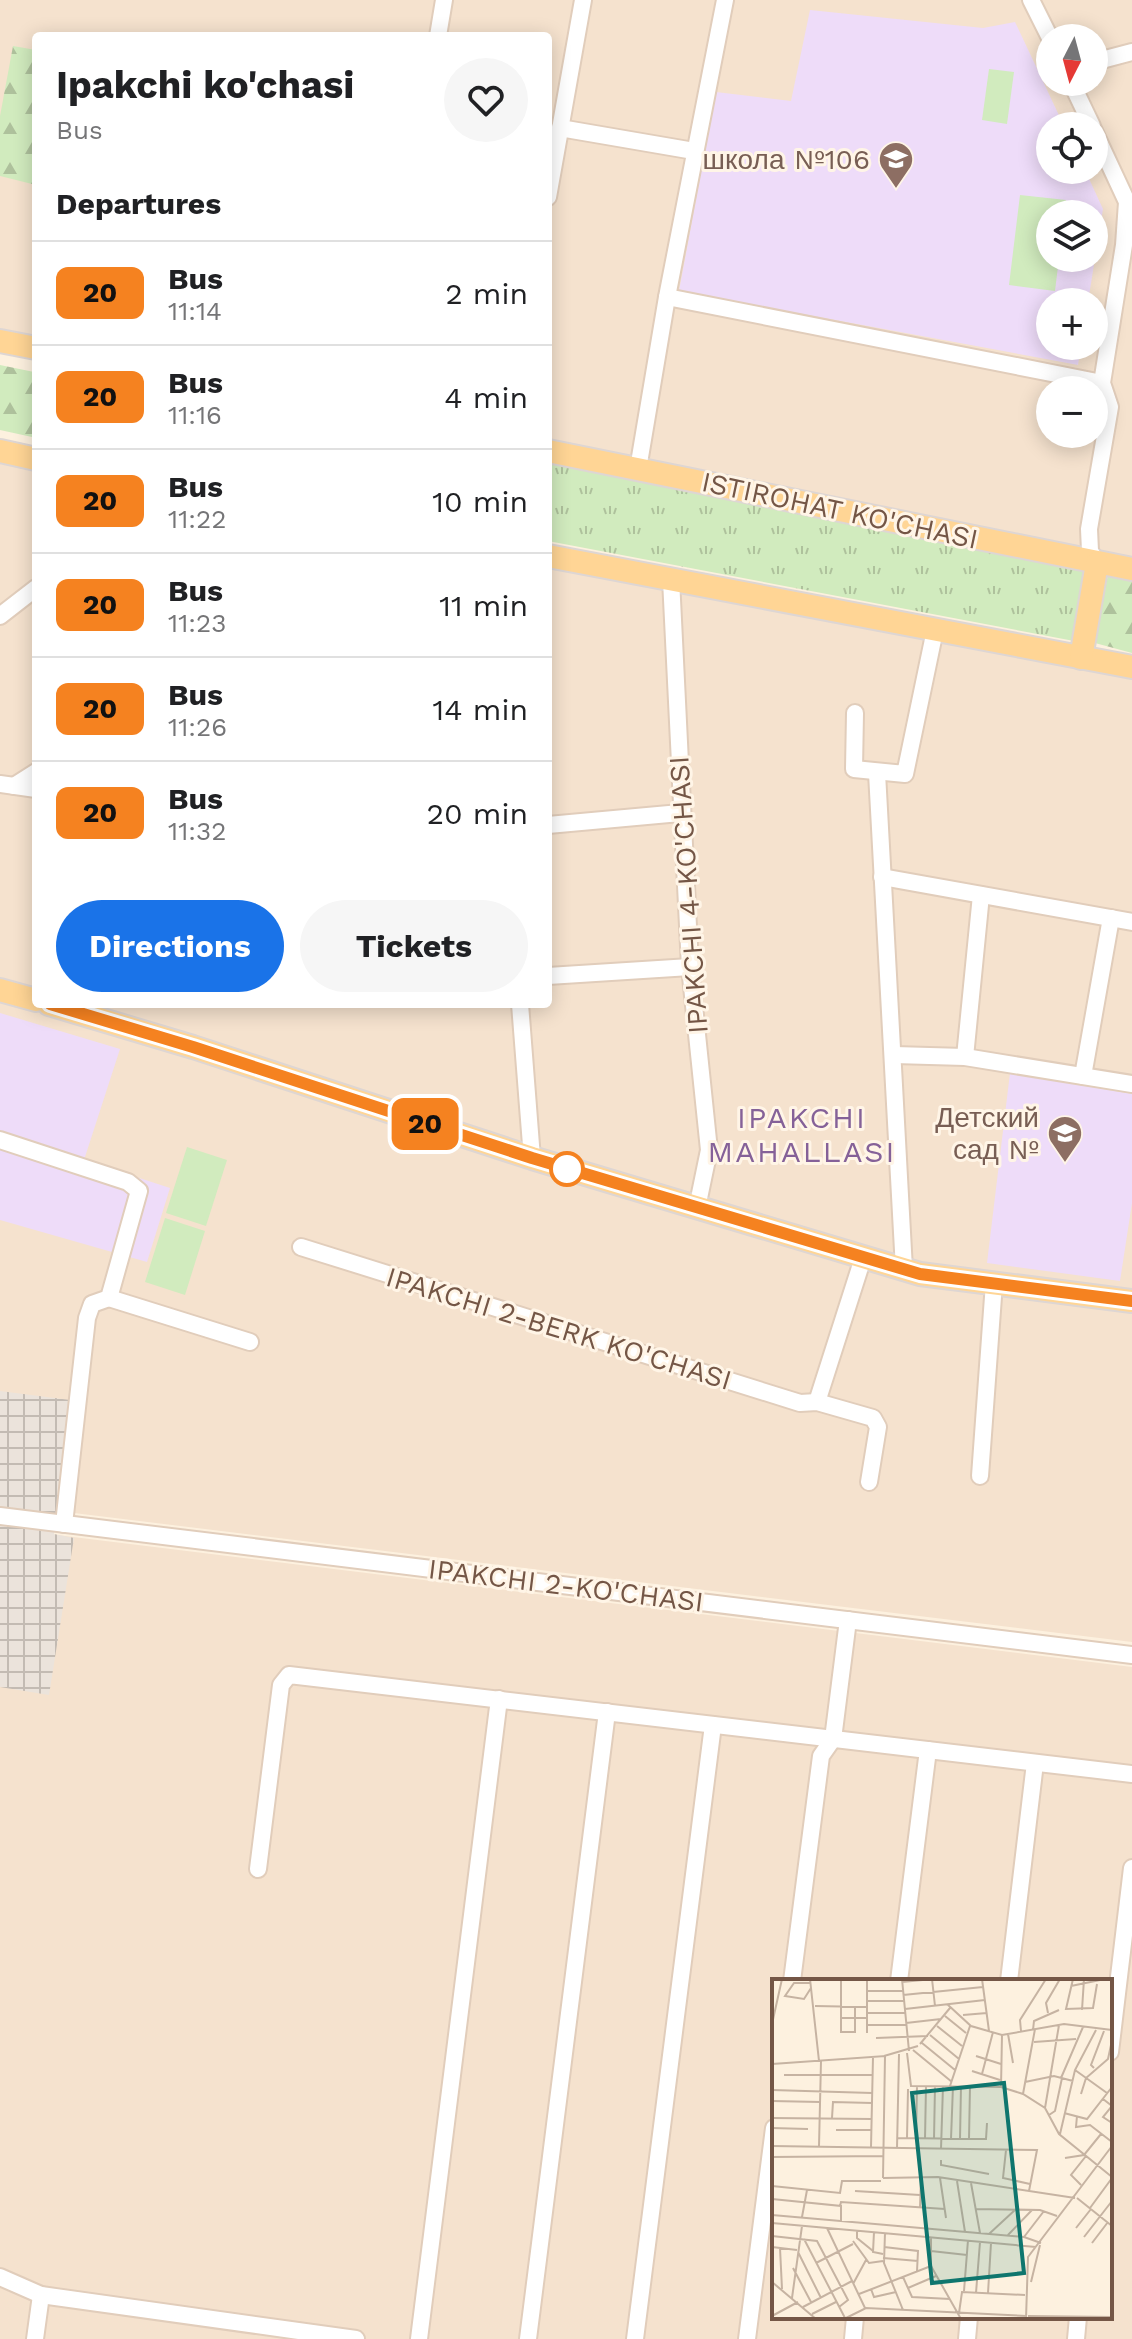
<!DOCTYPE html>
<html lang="en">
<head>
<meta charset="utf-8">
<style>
	:root { --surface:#fff; --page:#f6f6f6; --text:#202124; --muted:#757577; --line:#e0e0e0; --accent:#1a73e8 }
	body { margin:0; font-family:"Work Sans",sans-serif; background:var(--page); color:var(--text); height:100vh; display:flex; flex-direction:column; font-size:30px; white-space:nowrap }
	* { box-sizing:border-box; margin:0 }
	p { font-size:26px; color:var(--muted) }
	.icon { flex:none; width:44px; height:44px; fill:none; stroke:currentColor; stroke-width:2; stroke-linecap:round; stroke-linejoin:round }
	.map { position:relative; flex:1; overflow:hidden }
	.sheet { position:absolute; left:32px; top:32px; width:520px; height:976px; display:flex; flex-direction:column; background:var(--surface); border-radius:8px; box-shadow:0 4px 20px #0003 }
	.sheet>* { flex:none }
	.badge { padding:0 16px; border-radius:12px; font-size:28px; line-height:52px }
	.needle { width:52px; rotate:186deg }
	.tools { position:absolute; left:1036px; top:24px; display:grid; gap:16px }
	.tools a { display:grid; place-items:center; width:72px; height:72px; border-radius:50%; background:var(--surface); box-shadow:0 4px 20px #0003; font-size:40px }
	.map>.badge { position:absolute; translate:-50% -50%; box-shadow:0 0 0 4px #fff }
	h2 { padding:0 24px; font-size:30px; line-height:72px }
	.round { display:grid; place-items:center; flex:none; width:84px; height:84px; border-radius:42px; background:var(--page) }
	.summary { display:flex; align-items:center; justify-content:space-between; height:136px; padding:0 24px }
	h1 { font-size:38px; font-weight:700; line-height:60px }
	.cta { display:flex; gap:16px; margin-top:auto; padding:16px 24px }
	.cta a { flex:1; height:92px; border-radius:48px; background:var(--accent); color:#fff; font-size:32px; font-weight:700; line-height:92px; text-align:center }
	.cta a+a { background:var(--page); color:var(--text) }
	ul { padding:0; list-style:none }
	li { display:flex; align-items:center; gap:24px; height:104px; padding:0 24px; border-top:2px solid var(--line) }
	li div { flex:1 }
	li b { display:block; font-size:30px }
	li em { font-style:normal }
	li .badge { min-width:88px; font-weight:700; text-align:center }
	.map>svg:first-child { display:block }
	.residential { fill:#f5e2ce; fill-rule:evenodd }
	.industrial { fill:url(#industrial-grid) }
	.education { fill:#eedcf9; fill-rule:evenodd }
	.grass { fill:url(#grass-tufts) }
	.forest { fill:url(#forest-firs) }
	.pitch { fill:#d1ebbe }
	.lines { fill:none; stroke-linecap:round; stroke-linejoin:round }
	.minor-casing { stroke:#e1cdbb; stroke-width:20 }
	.major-casing { stroke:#ded6d3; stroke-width:26 }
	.minor { stroke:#fff; stroke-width:16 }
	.major { stroke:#ffd595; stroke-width:22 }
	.line-casing { stroke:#fff; stroke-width:18 }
	.line { stroke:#f58220; stroke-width:12 }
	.stop-dot { fill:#fff; stroke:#f58220; stroke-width:4 }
	.labels { text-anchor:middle; stroke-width:6; stroke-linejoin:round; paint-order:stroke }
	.education-label { font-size:28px; fill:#785e54; stroke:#fff5e7; text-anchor:end }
	.street-label { font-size:28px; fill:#745646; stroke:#fff5e7 }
	.neighbourhood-label { font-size:30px; letter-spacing:2px; fill:#856198; stroke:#fff5e7 }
	.inset-road { fill:none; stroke:#c6b3a2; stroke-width:2 }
	.view { fill:#0f766e; fill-opacity:0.15; stroke:#0f766e; stroke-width:4 }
	.inset-edge { fill:none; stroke:#745646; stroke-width:4 }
</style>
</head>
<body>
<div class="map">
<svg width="1132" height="2339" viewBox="0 0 1132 2339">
	<defs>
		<pattern id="industrial-grid" width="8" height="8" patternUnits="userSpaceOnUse" patternTransform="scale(2)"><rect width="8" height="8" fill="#ebe3db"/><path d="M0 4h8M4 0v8" fill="none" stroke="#c3bbb3"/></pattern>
		<pattern id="grass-tufts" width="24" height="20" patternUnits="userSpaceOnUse" patternTransform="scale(2)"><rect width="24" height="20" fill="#d1ebbe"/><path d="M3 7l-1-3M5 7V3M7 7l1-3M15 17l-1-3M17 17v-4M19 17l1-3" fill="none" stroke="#aec19c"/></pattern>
		<pattern id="forest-firs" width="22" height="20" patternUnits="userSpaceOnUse" patternTransform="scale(2)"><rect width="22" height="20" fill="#d1ebbe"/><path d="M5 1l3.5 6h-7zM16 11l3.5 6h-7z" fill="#aec19c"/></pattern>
	</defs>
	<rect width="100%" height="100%" fill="#fdf1df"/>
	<g class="residential">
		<path d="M 0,0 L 1132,0 L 1132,569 L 548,451 L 548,36 L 36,36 L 36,348 L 0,341 ZM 1050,38 L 1094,38 L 1094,82 L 1050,82 ZM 1050,126 L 1094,126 L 1094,170 L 1050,170 ZM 1050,214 L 1094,214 L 1094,258 L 1050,258 ZM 1050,302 L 1094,302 L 1094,346 L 1050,346 ZM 1050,390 L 1094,390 L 1094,434 L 1050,434 Z"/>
		<path d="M 0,460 L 36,467 L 36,1004 L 548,1004 L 548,566 L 1132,679 L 1132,1642 L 0,1504 Z"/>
		<path d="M 0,1528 L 1132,1667 L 1132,2339 L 0,2339 ZM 774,1981 L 1110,1981 L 1110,2317 L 774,2317 Z"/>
	</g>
	<path class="industrial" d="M 0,1391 L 70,1400 L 54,1534 L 74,1538 L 49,1695 L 0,1687 Z"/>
	<g class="education">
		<path d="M 810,10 L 983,28 L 1015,22 L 1064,126 L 1050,126 L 1050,170 L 1085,170 L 1103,209 L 1088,302 L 1050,302 L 1050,346 L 1081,346 L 1078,365 L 679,291 L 716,92 L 791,101 ZM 1050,214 L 1094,214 L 1094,258 L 1050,258 Z"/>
		<path d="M 0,1013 L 120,1049 L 84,1160 L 170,1188 L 147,1262 L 0,1220 Z"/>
		<path d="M 1010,1073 L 1132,1094 L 1132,1203 L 1120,1281 L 987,1263 Z"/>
	</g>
	<path class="grass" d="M 548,460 L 1082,570 L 1085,571 L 1074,641 L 548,541 Z"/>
	<g class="forest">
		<path d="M 13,46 L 36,50 L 36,185 L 0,176 L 0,116 Z"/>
		<path d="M 0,365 L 34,372 L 36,367 L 36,416 L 32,437 L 0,430 Z"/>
		<path d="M 1108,574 L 1132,579 L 1132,653 L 1095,643 Z"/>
	</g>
	<g class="pitch">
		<path d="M 989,69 L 1014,72 L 1007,124 L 982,120 Z"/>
		<path d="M 1020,195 L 1066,200 L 1064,214 L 1050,214 L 1050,258 L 1059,258 L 1055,291 L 1009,285 Z"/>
		<path d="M 187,1147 L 227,1160 L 206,1226 L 166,1213 Z"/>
		<path d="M 165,1218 L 205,1231 L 185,1295 L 145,1282 Z"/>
	</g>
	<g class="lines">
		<g class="minor-casing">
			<g id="minor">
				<path d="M 1031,0 L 1050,38"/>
				<path d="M 438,36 L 444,0"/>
				<path d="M 1094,62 L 1132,52"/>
				<path d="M 1071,82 L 1092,126"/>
				<path d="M 560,128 L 694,151"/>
				<path d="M 1094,131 L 1127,202 L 1124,245 L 1102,383 L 1110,407 L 1089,529 L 1090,551 L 1097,563"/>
				<path d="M 548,197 L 583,0"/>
				<path d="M 667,297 L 1102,383"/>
				<path d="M 638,469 L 667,297 L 725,0"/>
				<path d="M 671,579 L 690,967 L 709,1150 L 697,1208"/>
				<path d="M 0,616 L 36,588"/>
				<path d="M 855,713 L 854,769 L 905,774 L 935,630"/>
				<path d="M 877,773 L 904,1269"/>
				<path d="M 0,784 L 36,789"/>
				<path d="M 14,786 L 36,772"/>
				<path d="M 548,825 L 680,813"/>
				<path d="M 882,877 L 1132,922"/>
				<path d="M 548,976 L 690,967"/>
				<path d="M 520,1004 L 532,1158"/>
				<path d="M 894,1055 L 965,1057 L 1132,1084"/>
				<path d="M 965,1057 L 981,895"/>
				<path d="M 1083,1076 L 1111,918"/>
				<path d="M 0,1140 L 128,1182 L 139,1191 L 109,1298 L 92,1304 L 87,1318 L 64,1524"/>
				<path d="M 301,1247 L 800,1403 L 817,1402 L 873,1418 L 878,1427 L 869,1482"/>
				<path d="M 109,1298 L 250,1342"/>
				<path d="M 817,1402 L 863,1258"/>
				<path d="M 980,1476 L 994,1283"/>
				<path d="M 0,1516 L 1132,1655"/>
				<path d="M 258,1869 L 281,1685 L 289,1675 L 1132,1774"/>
				<path d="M 792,1981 L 821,1756 L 833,1739 L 848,1620"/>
				<path d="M 899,1981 L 928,1750"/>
				<path d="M 1009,1981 L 1035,1763"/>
				<path d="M 1110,2052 L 1132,1868"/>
				<path d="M 0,2277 L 41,2295 L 356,2339"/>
				<path d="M 35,2339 L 41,2295"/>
				<path d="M 419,2339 L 499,1699"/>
				<path d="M 528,2339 L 607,1712"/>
				<path d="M 635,2339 L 713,1725"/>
				<path d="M 747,2339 L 774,2128"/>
				<path d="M 853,2339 L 855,2317"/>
				<path d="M 967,2339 L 969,2317"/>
				<path d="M 1076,2339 L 1078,2317"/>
			</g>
		</g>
		<g class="major-casing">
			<g id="major">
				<path d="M 0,341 L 36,348"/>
				<path d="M 0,451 L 36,459"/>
				<path d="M 548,451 L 1132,569"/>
				<path d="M 548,556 L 1132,667"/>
				<path d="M 1081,658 L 1097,563"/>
				<path d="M 0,990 L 36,1000"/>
				<path d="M 49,1004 L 193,1047 L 532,1158 L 920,1274 L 1132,1301"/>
			</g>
		</g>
		<use href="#minor" class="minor"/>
		<use href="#major" class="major"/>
	</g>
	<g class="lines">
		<g class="line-casing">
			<path id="line" d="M 50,1004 L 193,1047 L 532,1158 L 920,1274 L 1132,1301"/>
		</g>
		<use href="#line" class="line"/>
	</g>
	<defs>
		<g id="school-pin" transform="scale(1.8)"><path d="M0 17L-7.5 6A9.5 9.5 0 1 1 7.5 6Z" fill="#8d6e63" stroke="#fff5e7"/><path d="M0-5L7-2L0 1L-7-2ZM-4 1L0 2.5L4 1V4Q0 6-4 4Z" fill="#fff"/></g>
	</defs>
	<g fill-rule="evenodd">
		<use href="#school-pin" x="896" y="159"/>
		<use href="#school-pin" x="1065" y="1133"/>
	</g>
	<circle class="stop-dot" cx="567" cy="1169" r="16"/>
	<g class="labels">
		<g class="education-label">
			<text x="870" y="169">школа №106</text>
			<text x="1039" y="1127">Детский<tspan x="1039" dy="32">сад №</tspan></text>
		</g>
		<g class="street-label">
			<text transform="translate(840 510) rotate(12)" y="10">ISTIROHAT KO'CHASI</text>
			<text transform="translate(688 895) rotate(-94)" y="10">IPAKCHI 4-KO'CHASI</text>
			<text transform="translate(559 1328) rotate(17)" y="10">IPAKCHI 2-BERK KO'CHASI</text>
			<text transform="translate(566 1585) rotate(7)" y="10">IPAKCHI 2-KO'CHASI</text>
		</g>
		<g class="neighbourhood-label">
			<text x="802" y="1128">IPAKCHI<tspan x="802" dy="34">MAHALLASI</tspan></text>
		</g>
	</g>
	<g transform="translate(772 1979)">
		<rect width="340" height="340" fill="#fdf1df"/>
		<path class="inset-road" d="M 38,0 L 47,82M 69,0 L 69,53 L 83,53 L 83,27M 104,0 L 130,1M 130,0 L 137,72M 160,0 L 163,27M 210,0 L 217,52M 301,0 L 294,30 L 321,29 L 325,5M 130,3 L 161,0M 38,4 L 22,4 L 13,17 L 32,20 L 39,9M 299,7 L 333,0M 96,12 L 131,12M 131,16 L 211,8M 95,22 L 132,22M 175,25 L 199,47 L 230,56 L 292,45 L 340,51M 43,27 L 95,28M 133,30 L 213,21M 310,31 L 312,0M 95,34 L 133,34M 276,34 L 274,24 L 288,0M 191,36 L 215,34M 173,37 L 194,54M 69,39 L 95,39M 134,44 L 169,40M 0,45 L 10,0M 95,46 L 134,46M 165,47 L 190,67M 261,51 L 262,42 L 287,31M 249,52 L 248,41 L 274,0M 95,54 L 95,0M 236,55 L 241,84M 158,56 L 187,80M 104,59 L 156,57M 262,63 L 304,60M 150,64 L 183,91M 148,65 L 178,29M 141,71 L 180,103M 135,74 L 139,107 L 229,108 L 251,115 L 273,129 L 287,155 L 340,198M 112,77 L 146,67M 204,77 L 229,85M 0,85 L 113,77 L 111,199M 322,89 L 319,86 L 332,52M 303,91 L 335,114M 200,92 L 228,101M 210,95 L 221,53M 12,96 L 101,96M 289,99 L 311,48M 253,103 L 282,97 L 301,102M 178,107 L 198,47M 229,108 L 230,56M 0,111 L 100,114M 251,115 L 263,50M 309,115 L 314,99 L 336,80 L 339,66M 331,120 L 340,127 L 331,138 L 340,144M 0,122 L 48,123M 273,129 L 287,46M 292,134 L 315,140 L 340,108M 277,136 L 283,132 L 290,99M 305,137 L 304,148 L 318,146 L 340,163M 0,139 L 100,140M 60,139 L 61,123 L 100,124M 0,149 L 36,150M 64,151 L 99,151M 288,155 L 303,91 L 324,51M 125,159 L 214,160 L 215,144M 135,159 L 136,110M 144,159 L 145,107M 153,160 L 154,107M 162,160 L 163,107M 179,160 L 181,107M 188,160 L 189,107M 197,160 L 198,107M 0,167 L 265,171 L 257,212M 47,167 L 49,82M 99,168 L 101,78M 125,169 L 127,75M 169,170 L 171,107M 234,171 L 231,199 L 258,205M 0,178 L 111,177M 293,179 L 312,176 L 329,155M 169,181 L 169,186 L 217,195M 111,199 L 166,198 L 303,219M 168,199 L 174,239M 185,202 L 193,253M 199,204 L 208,254M 309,206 L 299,196 L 314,177M 0,207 L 68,214 L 70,202 L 109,202M 83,212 L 148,216M 305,219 L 340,247M 0,220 L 69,227 L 69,242M 68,227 L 69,223 L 173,230M 148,229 L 149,198M 318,229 L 340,199M 204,230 L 268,231 L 285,237M 0,236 L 252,258 L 269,264M 30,238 L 35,211M 0,244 L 264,268M 55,249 L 93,329M 304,249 L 319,230M 85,252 L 85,259 L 101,272M 102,253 L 101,273 L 111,275M 113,254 L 112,284 L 131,331M 217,255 L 244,230M 236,256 L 260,231M 0,257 L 45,262 L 76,321 L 67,328M 252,258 L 272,232M 312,258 L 340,222M 159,259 L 159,287 L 189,340M 32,260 L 73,339M 81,262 L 97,284 L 111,282M 320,264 L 336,243M 0,268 L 25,271M 112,268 L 146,272 L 145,292M 8,269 L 10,310M 159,272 L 195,276M 26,273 L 49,319M 111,279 L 146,282M 44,284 L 81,265M 21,289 L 39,323M 131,298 L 140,318 L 178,320M 0,303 L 44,340M 259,303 L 268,266M 81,305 L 94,281M 136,309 L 164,297M 99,310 L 102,318 L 124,313M 192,312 L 196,261M 204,314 L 208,263M 216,314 L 219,264M 87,315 L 159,287M 20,319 L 30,247M 31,328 L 80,302M 187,334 L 190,313 L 253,316M 40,335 L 64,323M 0,337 L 26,323M 256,337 L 340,338M 72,340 L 94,329 L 254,337M 254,340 L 256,278 L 340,167"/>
		<path class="view" d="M 232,104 L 252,294 L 160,304 L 140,114 Z"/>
		<rect width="340" height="340" class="inset-edge"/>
	</g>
</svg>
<div class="tools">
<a><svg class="needle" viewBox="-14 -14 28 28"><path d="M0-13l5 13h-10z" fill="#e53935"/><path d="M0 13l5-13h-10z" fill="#757577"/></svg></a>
<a><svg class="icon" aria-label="locate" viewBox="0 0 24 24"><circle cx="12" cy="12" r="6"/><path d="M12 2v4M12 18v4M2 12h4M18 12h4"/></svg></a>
<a><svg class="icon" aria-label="layers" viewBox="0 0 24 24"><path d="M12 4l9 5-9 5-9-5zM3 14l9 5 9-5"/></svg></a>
<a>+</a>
<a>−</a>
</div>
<b class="badge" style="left:425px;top:1124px;background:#f58220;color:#111">20</b>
<section class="sheet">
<div class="summary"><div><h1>Ipakchi ko'chasi</h1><p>Bus</p></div><a class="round"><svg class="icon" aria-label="heart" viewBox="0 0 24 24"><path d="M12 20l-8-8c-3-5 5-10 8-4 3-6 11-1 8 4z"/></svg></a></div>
<h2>Departures</h2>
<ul>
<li><span class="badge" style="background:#f58220;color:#111">20</span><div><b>Bus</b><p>11:14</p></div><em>2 min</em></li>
<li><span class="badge" style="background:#f58220;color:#111">20</span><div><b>Bus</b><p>11:16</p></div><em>4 min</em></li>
<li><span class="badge" style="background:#f58220;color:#111">20</span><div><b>Bus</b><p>11:22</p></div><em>10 min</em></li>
<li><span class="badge" style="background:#f58220;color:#111">20</span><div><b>Bus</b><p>11:23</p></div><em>11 min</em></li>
<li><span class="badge" style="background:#f58220;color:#111">20</span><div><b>Bus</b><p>11:26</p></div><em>14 min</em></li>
<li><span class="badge" style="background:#f58220;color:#111">20</span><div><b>Bus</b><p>11:32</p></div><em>20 min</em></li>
</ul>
<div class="cta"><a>Directions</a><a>Tickets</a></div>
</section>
</div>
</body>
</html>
